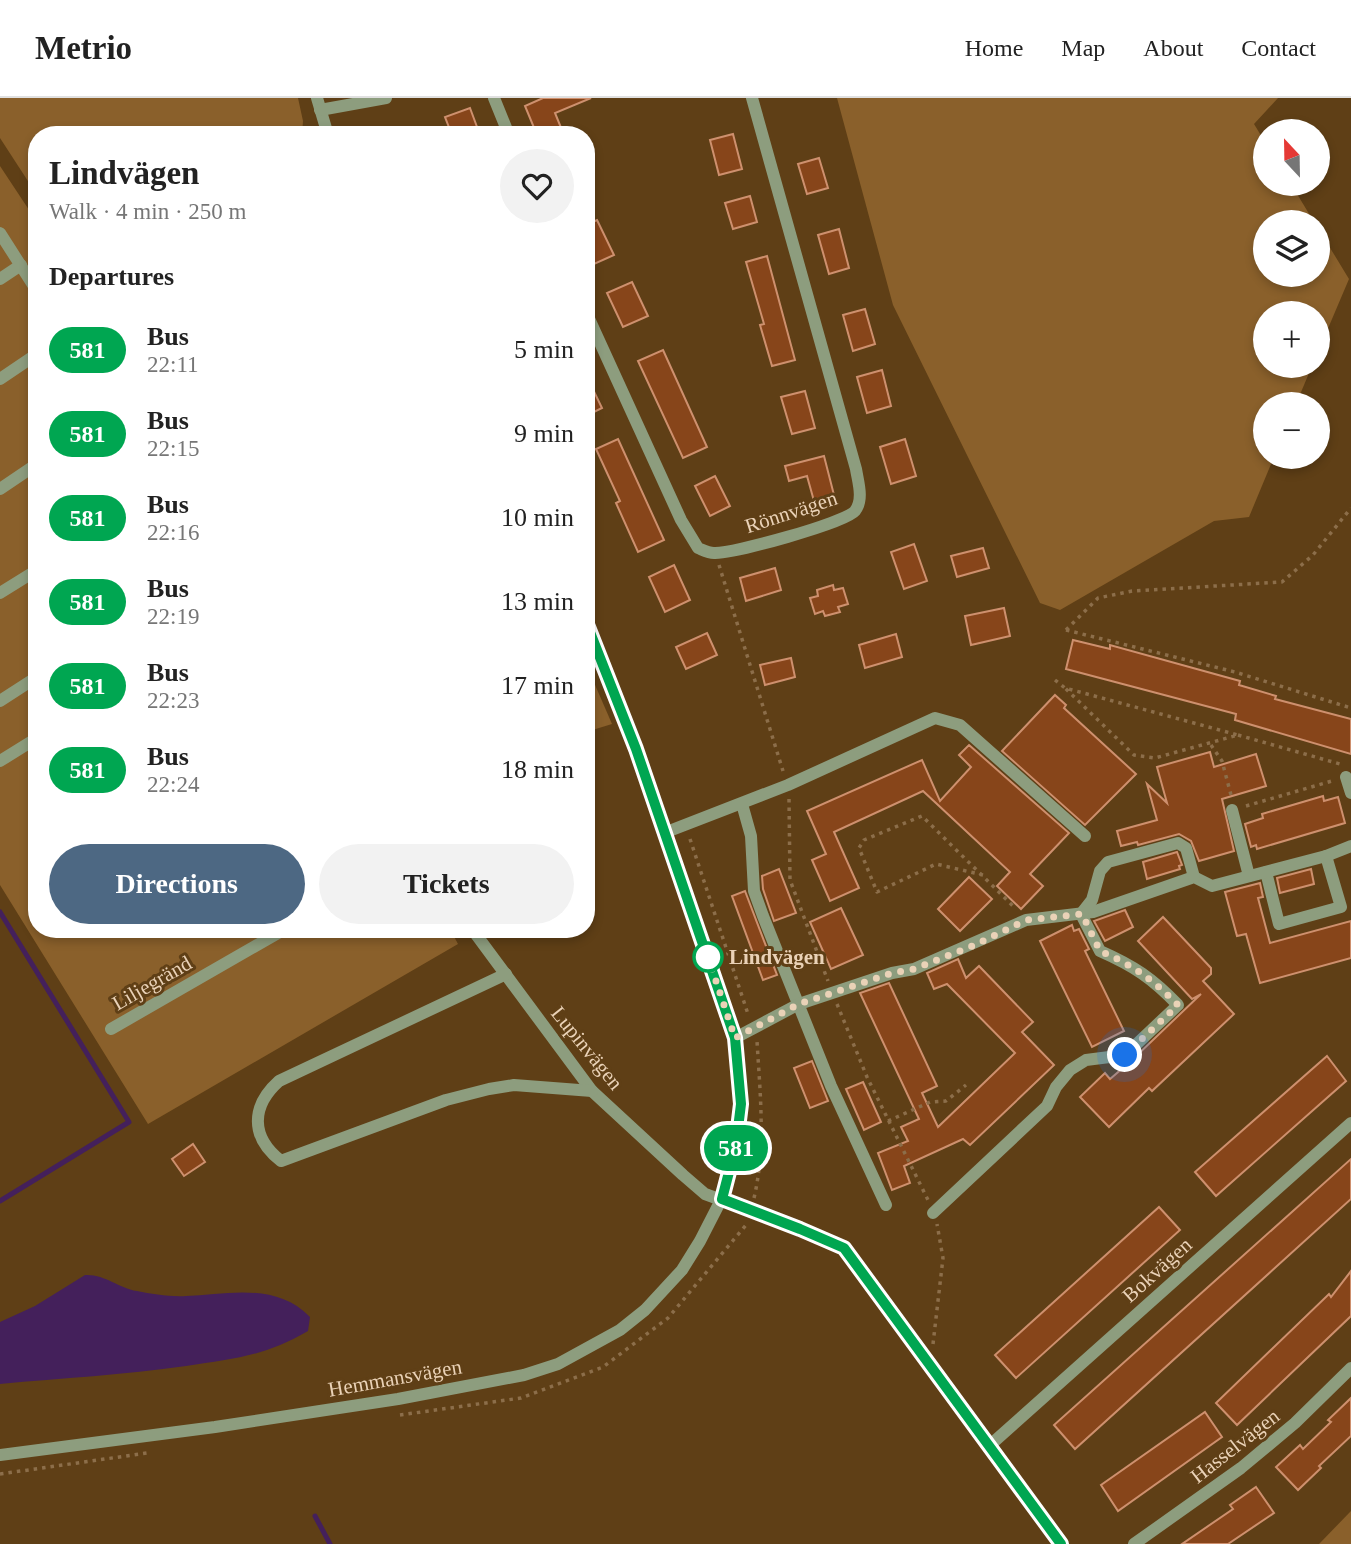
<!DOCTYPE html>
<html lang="en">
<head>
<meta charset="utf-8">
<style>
	:root { --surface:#fff; --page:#f2f2f2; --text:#222; --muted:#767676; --line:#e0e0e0; --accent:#4d6883 }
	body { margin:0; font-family:"Times New Roman",serif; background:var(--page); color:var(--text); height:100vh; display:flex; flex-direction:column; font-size:26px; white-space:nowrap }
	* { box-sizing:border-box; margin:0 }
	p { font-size:23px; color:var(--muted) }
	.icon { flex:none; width:38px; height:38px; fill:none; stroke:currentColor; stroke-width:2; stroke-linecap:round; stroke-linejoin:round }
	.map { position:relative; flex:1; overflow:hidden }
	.details { position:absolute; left:28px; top:28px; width:567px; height:812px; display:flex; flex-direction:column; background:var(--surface); border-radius:28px; box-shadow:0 4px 10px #0003 }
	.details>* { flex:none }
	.badge { padding:0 14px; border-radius:23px; font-size:24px; line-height:46px }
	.needle { width:46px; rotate:338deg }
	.controls { position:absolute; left:1253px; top:21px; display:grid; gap:14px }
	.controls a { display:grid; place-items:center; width:77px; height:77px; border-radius:50%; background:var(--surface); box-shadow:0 4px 10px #0003; font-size:35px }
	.you { position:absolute; width:35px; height:35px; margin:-18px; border:5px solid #fff; border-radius:50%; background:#1a73e8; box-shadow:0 0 0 10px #1a73e833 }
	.map>.badge { position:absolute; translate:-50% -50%; box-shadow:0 0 0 4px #fff }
	h2 { padding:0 21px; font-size:26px; line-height:63px }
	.round { display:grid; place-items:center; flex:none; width:74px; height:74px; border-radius:37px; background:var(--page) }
	.headline { display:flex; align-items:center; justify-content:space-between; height:119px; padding:0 21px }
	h1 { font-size:33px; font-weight:800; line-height:52px }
	.primary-button { display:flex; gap:14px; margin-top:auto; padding:14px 21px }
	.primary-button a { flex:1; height:80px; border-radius:42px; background:var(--accent); color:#fff; font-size:28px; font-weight:800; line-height:80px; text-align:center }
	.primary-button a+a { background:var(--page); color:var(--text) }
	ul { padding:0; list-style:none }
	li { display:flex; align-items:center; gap:21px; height:84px; padding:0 21px }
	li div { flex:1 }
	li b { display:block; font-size:26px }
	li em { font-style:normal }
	li .badge { min-width:77px; font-weight:700; text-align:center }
	header { display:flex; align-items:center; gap:42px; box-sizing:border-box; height:98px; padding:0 35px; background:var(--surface); border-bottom:2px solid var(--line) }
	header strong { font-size:33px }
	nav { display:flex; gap:38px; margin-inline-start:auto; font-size:24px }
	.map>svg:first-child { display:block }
	.green { fill:#8a602b }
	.water { fill:#44205b }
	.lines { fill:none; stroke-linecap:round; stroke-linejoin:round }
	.stream { stroke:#44205b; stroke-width:5 }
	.building { fill:#87451a; stroke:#ce906e; stroke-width:2 }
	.path { stroke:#8c6e4a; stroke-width:3.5; stroke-dasharray:3.5 5; stroke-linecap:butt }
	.minor { stroke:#8d9d7e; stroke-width:12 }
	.line-casing { stroke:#fff; stroke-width:16 }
	.line { stroke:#00a651; stroke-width:10 }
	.walk { stroke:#ead2b7; stroke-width:7; stroke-dasharray:0 12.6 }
	.stop-dot { fill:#fff; stroke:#00a651; stroke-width:3.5 }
	.labels { text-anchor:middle; stroke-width:6; stroke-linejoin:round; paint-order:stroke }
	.street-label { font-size:21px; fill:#ead2b7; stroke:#5f3f16 }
	.stop-label { font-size:21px; font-weight:bold; fill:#ead2b7; stroke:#5f3f16; text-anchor:start }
</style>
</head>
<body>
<header>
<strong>Metrio</strong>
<nav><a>Home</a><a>Map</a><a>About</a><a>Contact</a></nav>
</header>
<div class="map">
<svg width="1351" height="1446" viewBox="0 0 1351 1446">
	<rect width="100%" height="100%" fill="#5f3f16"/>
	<g class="green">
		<path d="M 0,0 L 298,0 L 303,23 L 302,37 L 37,37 L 37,97 L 0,40 Z"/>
		<path d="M 837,0 L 1278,0 L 1254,26 L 1265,44 L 1265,86 L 1291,86 L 1314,124 L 1265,124 L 1265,177 L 1318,177 L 1318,130 L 1349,181 L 1318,254 L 1318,215 L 1265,215 L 1265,268 L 1312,268 L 1296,306 L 1265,306 L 1265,359 L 1274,359 L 1249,419 L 1214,423 L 1060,512 L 1040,505 L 893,207 Z"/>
		<path d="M 0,68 L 37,124 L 37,831 L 450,831 L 458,846 L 148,1026 L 0,787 Z"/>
		<path d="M 586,566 L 612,626 L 586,634 Z"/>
		<path d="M 1351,1413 L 1351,1446 L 1319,1446 Z"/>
	</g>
	<path class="water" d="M 85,1177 C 105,1176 118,1190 137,1193 C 152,1196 170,1199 186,1198 C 228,1196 276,1184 310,1219 L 308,1233 C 265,1258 234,1261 186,1268 C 124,1277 62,1280 0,1286 L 0,1224 L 35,1208 Z"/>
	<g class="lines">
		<g class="stream">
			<path d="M 0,814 L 129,1024 L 0,1103"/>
			<path d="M 315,1418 L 330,1446"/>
		</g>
	</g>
	<g class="building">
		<path d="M 543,0 L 591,0 L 555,15 L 564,37 L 537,37 L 525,8 Z"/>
		<path d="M 470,10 L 480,37 L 452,37 L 445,19 Z"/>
		<path d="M 733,36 L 742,71 L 719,77 L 710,42 Z"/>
		<path d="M 819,60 L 828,90 L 807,96 L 798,66 Z"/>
		<path d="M 750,98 L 757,124 L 733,131 L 725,105 Z"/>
		<path d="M 597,122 L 614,157 L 594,166 L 586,150 L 586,127 Z"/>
		<path d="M 839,131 L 849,170 L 829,176 L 818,137 Z"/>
		<path d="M 767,158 L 795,262 L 772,268 L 760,227 L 764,226 L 746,164 Z"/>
		<path d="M 632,184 L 648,218 L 623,229 L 607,195 Z"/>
		<path d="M 865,211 L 875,246 L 853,253 L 843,217 Z"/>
		<path d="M 663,252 L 707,349 L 683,360 L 638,263 Z"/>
		<path d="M 882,272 L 891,308 L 867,315 L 857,279 Z"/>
		<path d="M 586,277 L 602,310 L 586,318 Z"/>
		<path d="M 805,293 L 815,330 L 792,336 L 781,299 Z"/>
		<path d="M 618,341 L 664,442 L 638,454 L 616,405 L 620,403 L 596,351 Z"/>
		<path d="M 905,341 L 916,378 L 891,386 L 880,349 Z"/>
		<path d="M 824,358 L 834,397 L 814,403 L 807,378 L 789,383 L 785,368 Z"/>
		<path d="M 715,378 L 730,408 L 710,418 L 695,388 Z"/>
		<path d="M 914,446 L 927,483 L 904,491 L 891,454 Z"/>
		<path d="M 983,450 L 989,470 L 957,479 L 951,458 Z"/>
		<path d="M 674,467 L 690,502 L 665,514 L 649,479 Z"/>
		<path d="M 775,470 L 781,492 L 746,503 L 740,480 Z"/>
		<path d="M 833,487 L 834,492 L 843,490 L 848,506 L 838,509 L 840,514 L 825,518 L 823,513 L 815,516 L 810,500 L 818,498 L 817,492 Z"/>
		<path d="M 1004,510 L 1010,538 L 971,547 L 965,518 Z"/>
		<path d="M 707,535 L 717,557 L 686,571 L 676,549 Z"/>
		<path d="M 896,536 L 902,559 L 865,570 L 859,547 Z"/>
		<path d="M 1073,542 L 1110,551 L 1110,547 L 1240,583 L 1239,587 L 1276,598 L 1275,601 L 1351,621 L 1351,656 L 1235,622 L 1236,616 L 1066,571 Z"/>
		<path d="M 791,560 L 795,579 L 765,587 L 760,567 Z"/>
		<path d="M 1055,597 L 1066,607 L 1064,610 L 1136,676 L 1085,727 L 1002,653 Z"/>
		<path d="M 969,647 L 1069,735 L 1030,776 L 1043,788 L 1021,811 L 997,788 L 1010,774 L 923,693 L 834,734 L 859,790 L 830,803 L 812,762 L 826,756 L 807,713 L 922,662 L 940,703 L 971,669 L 959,657 Z"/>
		<path d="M 1210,654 L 1214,669 L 1256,656 L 1266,688 L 1222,701 L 1234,753 L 1199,763 L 1191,743 L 1179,736 L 1138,747 L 1137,744 L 1121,748 L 1117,733 L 1157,722 L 1147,686 L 1167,705 L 1157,669 Z"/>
		<path d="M 1323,698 L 1324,703 L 1338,699 L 1345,725 L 1257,751 L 1256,747 L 1251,749 L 1245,726 L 1263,720 L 1262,716 Z"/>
		<path d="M 1177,754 L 1182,767 L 1179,768 L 1180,771 L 1147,781 L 1143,764 Z"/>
		<path d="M 779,771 L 796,815 L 774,823 L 763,791 L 762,778 Z"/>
		<path d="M 1311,771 L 1314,786 L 1280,795 L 1277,780 Z"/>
		<path d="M 969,779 L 992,801 L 960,833 L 938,811 Z"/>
		<path d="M 1260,785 L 1263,799 L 1258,800 L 1270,845 L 1351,823 L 1351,860 L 1260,885 L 1246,836 L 1237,838 L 1225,794 Z"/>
		<path d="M 745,793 L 777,877 L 763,882 L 732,798 Z"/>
		<path d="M 841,810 L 863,857 L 831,871 L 810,824 Z"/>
		<path d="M 1125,812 L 1133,829 L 1105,843 L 1094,823 Z"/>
		<path d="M 1163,819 L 1211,870 L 1211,876 L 1203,883 L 1234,916 L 1152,993 L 1149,990 L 1109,1029 L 1080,999 L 1105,975 L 1110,981 L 1131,963 L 1201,896 L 1192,901 L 1138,843 Z"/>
		<path d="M 1072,827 L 1074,833 L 1079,831 L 1089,851 L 1085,853 L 1124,933 L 1092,949 L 1040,843 Z"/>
		<path d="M 958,861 L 966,880 L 979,868 L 1033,924 L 1022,934 L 1054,967 L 970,1047 L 963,1041 L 904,1068 L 910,1085 L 892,1092 L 878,1055 L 908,1043 L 901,1029 L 919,1021 L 860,895 L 889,885 L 937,988 L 922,995 L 938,1029 L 1015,955 L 947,886 L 934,891 L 927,875 Z"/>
		<path d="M 1327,958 L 1346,983 L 1216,1098 L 1195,1074 Z"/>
		<path d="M 812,963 L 828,1003 L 810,1010 L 794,970 Z"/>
		<path d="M 863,984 L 881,1024 L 864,1032 L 846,991 Z"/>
		<path d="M 193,1046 L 205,1064 L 184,1078 L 172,1061 Z"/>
		<path d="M 1351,1061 L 1351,1101 L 1075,1351 L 1054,1327 Z"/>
		<path d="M 1159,1109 L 1180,1132 L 1016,1280 L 995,1257 Z"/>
		<path d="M 1351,1173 L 1351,1218 L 1237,1327 L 1216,1305 L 1329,1196 L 1331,1199 Z"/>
		<path d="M 1351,1300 L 1351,1338 L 1319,1368 L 1321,1370 L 1298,1392 L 1276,1369 L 1300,1347 L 1303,1351 L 1331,1324 L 1328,1322 Z"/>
		<path d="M 1205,1314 L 1222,1339 L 1118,1413 L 1101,1387 Z"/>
		<path d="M 1256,1389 L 1274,1415 L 1228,1446 L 1182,1446 L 1233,1411 L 1230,1407 Z"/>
	</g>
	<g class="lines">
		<g class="path">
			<path d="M 719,467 L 783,673"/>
			<path d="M 1066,532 L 1098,500 L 1132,493 L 1282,484 L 1313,457 L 1351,410"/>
			<path d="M 1066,532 L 1235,574 L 1351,610"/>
			<path d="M 1055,582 L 1065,590 L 1238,637 L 1155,660 L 1134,657 L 1065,590"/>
			<path d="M 1238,637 L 1340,666"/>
			<path d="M 1211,647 L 1222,663 L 1231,697"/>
			<path d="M 789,701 L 790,782 L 828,883"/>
			<path d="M 1246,708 L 1332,683"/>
			<path d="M 690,741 L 748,916"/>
			<path d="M 983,777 L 936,766 L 877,794 L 859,750 L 864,742 L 922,718 L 1015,810"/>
			<path d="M 837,906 L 867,979 L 928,1102"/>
			<path d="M 888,1023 L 930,1004 L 946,1003 L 966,987"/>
			<path d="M 754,1100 C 766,1049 760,995 757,943"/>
			<path d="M 933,1246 L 943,1160 L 937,1126"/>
			<path d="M 400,1317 L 521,1300 L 603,1269 L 668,1220 L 746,1127"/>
			<path d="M 0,1376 L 147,1355"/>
		</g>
		<g class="minor">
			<path d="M 317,0 L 328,37"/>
			<path d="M 494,0 L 509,37"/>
			<path d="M 320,12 L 386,0"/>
			<path d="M 0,135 L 37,193"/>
			<path d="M 0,181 L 21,167"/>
			<path d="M 586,214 L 681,422 L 698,450 C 703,452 708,455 714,455 C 732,456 845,425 855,413 C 864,401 858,384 856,371 L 752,0"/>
			<path d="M 0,281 L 37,256"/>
			<path d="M 0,391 L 37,366"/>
			<path d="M 0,495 L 37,472"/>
			<path d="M 0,603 L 37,579"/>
			<path d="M 0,663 L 37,640"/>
			<path d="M 1346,679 L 1351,695"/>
			<path d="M 742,706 L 751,738 L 754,793 L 763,818 L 831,988 L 886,1107"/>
			<path d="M 1232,712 L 1249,778"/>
			<path d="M 664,735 L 788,687 L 935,620 L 960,627 L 1085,738"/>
			<path d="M 1266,774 L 1279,826 L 1341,809 L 1326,758"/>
			<path d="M 472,831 L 592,993 L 683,1077 L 705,1096 L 800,1131 L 844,1150 L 1061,1446"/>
			<path d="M 506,876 L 279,983 C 251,1008 250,1039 281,1063 L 446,1002 L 489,991 L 514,987 L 592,993"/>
			<path d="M 111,931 L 285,831"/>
			<path d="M 735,940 L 799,906 L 892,875 L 914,871 L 1026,822 L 1093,814 L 1194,779 L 1212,788 L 1326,758 L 1351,748"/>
			<path d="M 933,1115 L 1047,1008 L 1056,989 L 1070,972 L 1086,962 L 1125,957 L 1178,907 C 1152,880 1134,868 1100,853 L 1081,816 L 1092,802 L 1100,773 L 1108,764 L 1178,745 L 1186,750 L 1194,779"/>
			<path d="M 988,1349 L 1351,1025"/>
			<path d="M 0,1357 L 215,1329 L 398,1301 L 524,1277 L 558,1266 L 620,1232 L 645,1212 L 682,1172 L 700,1143 L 721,1102 L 736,1047 L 741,1005 L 735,940 L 636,651 L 586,524"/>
			<path d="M 1134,1446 L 1241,1370 L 1295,1325 L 1351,1270"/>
		</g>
	</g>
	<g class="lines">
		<g class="line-casing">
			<path id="line" d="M 586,524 L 636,651 L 735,940 L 741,1006 L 736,1047 L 722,1101 L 800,1131 L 844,1150 L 1061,1446"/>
		</g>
		<use href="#line" class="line"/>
		<path class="walk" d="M 708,859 L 735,940 L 799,906 L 892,875 L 914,871 L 975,847 L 1026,822 L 1082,816 L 1100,853 C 1133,867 1153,882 1178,907 L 1125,957"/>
	</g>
	<circle class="stop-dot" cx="708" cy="859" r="14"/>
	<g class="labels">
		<g class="street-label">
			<text transform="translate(791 414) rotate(-18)" y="7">Rönnvägen</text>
			<text transform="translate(152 885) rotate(-30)" y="7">Liljegränd</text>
			<text transform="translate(587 950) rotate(51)" y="7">Lupinvägen</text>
			<text transform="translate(1157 1172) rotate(-42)" y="7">Bokvägen</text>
			<text transform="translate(395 1280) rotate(-10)" y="7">Hemmansvägen</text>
			<text transform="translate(1235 1348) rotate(-38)" y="7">Hasselvägen</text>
		</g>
		<g class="stop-label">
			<text x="729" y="866">Lindvägen</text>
		</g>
	</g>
</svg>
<div class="controls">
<a><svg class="needle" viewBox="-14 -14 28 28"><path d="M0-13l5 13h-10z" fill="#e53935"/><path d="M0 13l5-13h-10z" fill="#767676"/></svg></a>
<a><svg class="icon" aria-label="layers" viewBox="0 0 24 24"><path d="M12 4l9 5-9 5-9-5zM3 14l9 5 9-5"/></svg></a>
<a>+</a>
<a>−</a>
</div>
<div class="you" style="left:1125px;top:957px"></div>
<b class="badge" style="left:736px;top:1050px;background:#00a651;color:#fff">581</b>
<section class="details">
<div class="headline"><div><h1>Lindvägen</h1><p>Walk · 4 min · 250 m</p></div><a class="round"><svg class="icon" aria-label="heart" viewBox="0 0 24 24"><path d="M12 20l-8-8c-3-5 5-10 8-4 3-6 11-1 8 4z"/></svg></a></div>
<h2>Departures</h2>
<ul>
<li><span class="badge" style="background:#00a651;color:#fff">581</span><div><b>Bus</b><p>22:11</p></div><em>5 min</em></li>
<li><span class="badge" style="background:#00a651;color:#fff">581</span><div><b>Bus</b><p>22:15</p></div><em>9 min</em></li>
<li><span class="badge" style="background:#00a651;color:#fff">581</span><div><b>Bus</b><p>22:16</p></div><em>10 min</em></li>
<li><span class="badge" style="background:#00a651;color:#fff">581</span><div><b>Bus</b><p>22:19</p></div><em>13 min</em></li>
<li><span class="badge" style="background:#00a651;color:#fff">581</span><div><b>Bus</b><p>22:23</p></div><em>17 min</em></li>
<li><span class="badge" style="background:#00a651;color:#fff">581</span><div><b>Bus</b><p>22:24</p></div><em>18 min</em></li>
</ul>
<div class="primary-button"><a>Directions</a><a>Tickets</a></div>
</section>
</div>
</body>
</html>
